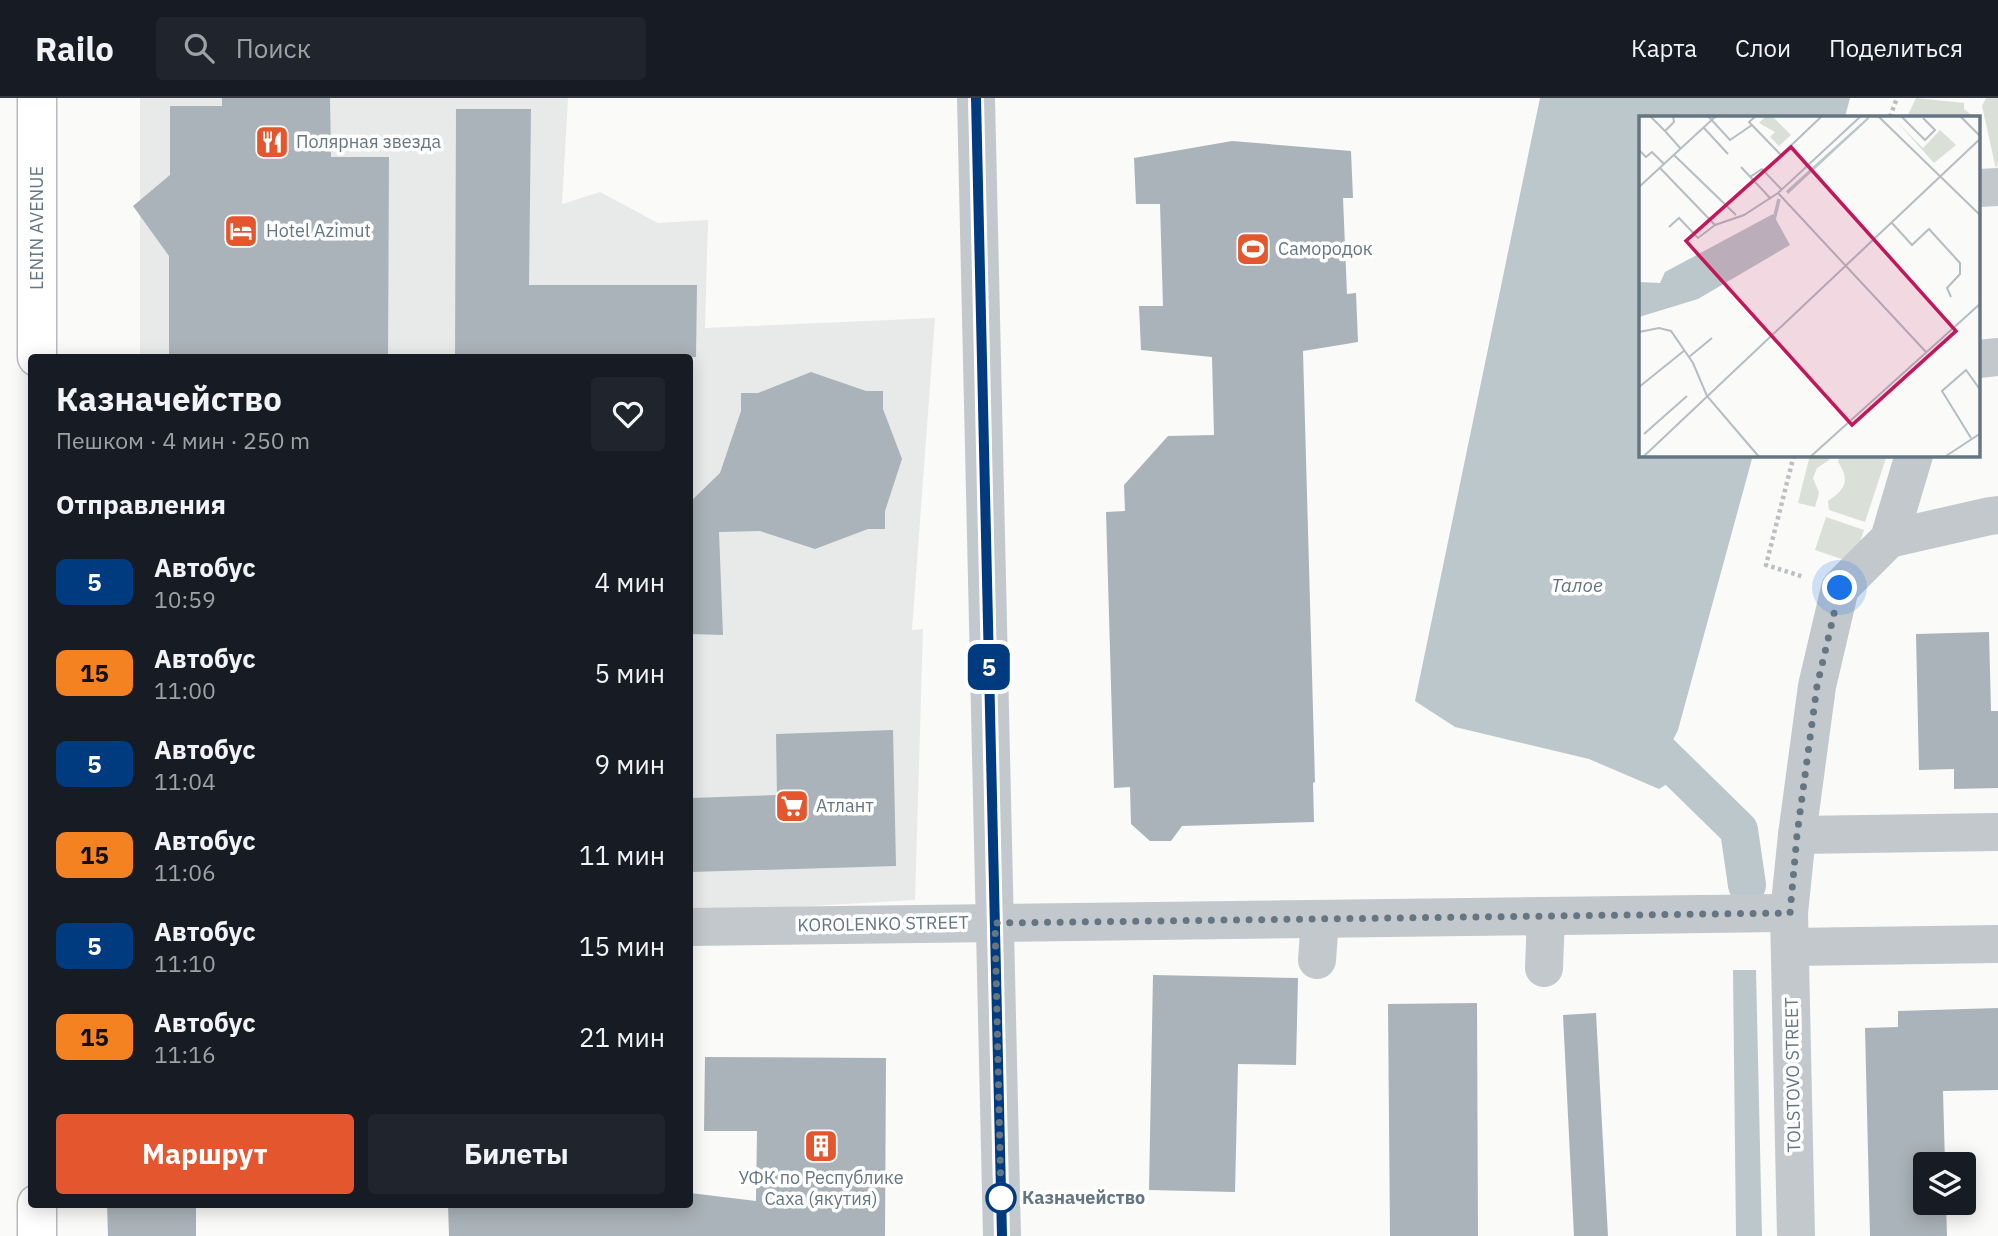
<!DOCTYPE html>
<html lang="ru">
<head>
<meta charset="utf-8">
<style>
	:root { --surface:#171b24; --page:#20242c; --text:#f1f3f6; --muted:#9ea1a6; --line:#363941; --accent:#e4572e }
	body { margin:0; font-family:"IBM Plex Sans",sans-serif; background:var(--page); color:var(--text); height:100vh; display:flex; flex-direction:column; font-size:26px; white-space:nowrap }
	* { box-sizing:border-box; margin:0 }
	p { font-size:23px; color:var(--muted) }
	.icon { flex:none; width:38px; height:38px; fill:none; stroke:currentColor; stroke-width:2; stroke-linecap:round; stroke-linejoin:round }
	.map { position:relative; flex:1; overflow:hidden }
	.details { position:absolute; left:28px; top:256px; width:665px; height:854px; display:flex; flex-direction:column; background:var(--surface); border-radius:7px; box-shadow:0 4px 18px #0003 }
	.details>* { flex:none }
	.badge { padding:0 14px; border-radius:10px; font-size:24px; line-height:46px }
	.buttons { position:absolute; left:1913px; top:1054px; display:grid; gap:14px }
	.buttons a { display:grid; place-items:center; width:63px; height:63px; border-radius:7px; background:var(--surface); box-shadow:0 4px 18px #0003; font-size:35px }
	.you { position:absolute; width:35px; height:35px; margin:-18px; border:5px solid #fff; border-radius:50%; background:#1a73e8; box-shadow:0 0 0 10px #1a73e833 }
	.map>.badge { position:absolute; translate:-50% -50%; box-shadow:0 0 0 4px #fff }
	h2 { padding:0 28px; font-size:26px; line-height:63px }
	.round { display:grid; place-items:center; flex:none; width:74px; height:74px; border-radius:7px; background:var(--page) }
	.headline { display:flex; align-items:center; justify-content:space-between; height:119px; padding:0 28px }
	h1 { font-size:33px; font-weight:800; line-height:52px }
	.action { display:flex; gap:14px; margin-top:auto; padding:14px 28px }
	.action a { flex:1; height:80px; border-radius:7px; background:var(--accent); color:#fff; font-size:28px; font-weight:800; line-height:80px; text-align:center }
	.action a+a { background:var(--page); color:var(--text) }
	ul { padding:0; list-style:none }
	li { display:flex; align-items:center; gap:21px; height:91px; padding:0 28px }
	li div { flex:1 }
	li b { display:block; font-size:26px }
	li em { font-style:normal }
	li .badge { min-width:77px; font-weight:700; text-align:center }
	header { display:flex; align-items:center; gap:42px; box-sizing:border-box; height:98px; padding:0 35px; background:var(--surface); border-bottom:2px solid var(--line) }
	header strong { font-size:33px }
	nav { display:flex; gap:38px; margin-inline-start:auto; font-size:24px }
	.search { width:490px; height:63px; background:var(--page); display:flex; align-items:center; gap:18px; box-sizing:border-box; padding:0 24px; border-radius:7px; color:var(--muted); font-size:26px }
	.map>svg:first-child { display:block }
	.built { fill:#e8e9e9 }
	.green { fill:#dadfd7 }
	.water { fill:#bbc7cb }
	.lines { fill:none; stroke-linecap:round; stroke-linejoin:round }
	.canal { stroke:#bbc7cb; stroke-width:38 }
	.building { fill:#aab3b9 }
	.major-casing { stroke:#b5babe; stroke-width:41 }
	.path { stroke:#bbbfc2; stroke-width:4.5; stroke-dasharray:3.5 3.5; stroke-linecap:butt }
	.minor { stroke:#c3c8cc; stroke-width:38 }
	.major { stroke:#fff; stroke-width:38 }
	.line-casing { stroke:#fff; stroke-width:16 }
	.line { stroke:#003b80; stroke-width:10 }
	.walk { stroke:#657683; stroke-width:7; stroke-dasharray:0 12.6 }
	.stop-dot { fill:#fff; stroke:#003b80; stroke-width:3.5 }
	.labels { text-anchor:middle; stroke-width:7; stroke-linejoin:round; paint-order:stroke }
	.poi-label { font-size:18px; fill:#657683; stroke:#fff; text-anchor:start }
	.street-label { font-size:18px; fill:#657683; stroke:#fff }
	.stop-label { font-size:18px; font-weight:bold; fill:#657683; stroke:#fff; text-anchor:start }
	.water-label { font-size:19px; font-style:italic; fill:#60757c; stroke:#fff }
	.inset-river { fill:none; stroke:#bbc7cb; stroke-width:3.5 }
	.inset-road { fill:none; stroke:#b5bdc2; stroke-width:2 }
	.view { fill:#c2185b; fill-opacity:0.15; stroke:#c2185b; stroke-width:3.5 }
	.inset-edge { fill:none; stroke:#657683; stroke-width:3.5 }
</style>
</head>
<body>
<header>
<strong>Railo</strong>
<div class="search"><svg class="icon" aria-label="search" viewBox="0 0 24 24"><circle cx="10" cy="10" r="6"/><path d="M15 15l6 6"/></svg>Поиск</div>
<nav><a>Карта</a><a>Слои</a><a>Поделиться</a></nav>
</header>
<div class="map">
<svg width="1998" height="1138" viewBox="0 0 1998 1138">
	<rect width="100%" height="100%" fill="#fafaf8"/>
	<path class="built" d="M 140,0 L 568,0 L 562,106 L 600,94 L 658,125 L 708,122 L 705,230 L 935,220 L 912,532 L 923,531 L 915,802 L 690,815 L 690,259 L 140,259 Z"/>
	<g class="green">
		<path d="M 1916,0 L 1964,5 L 1964,11 L 1974,19 L 1907,19 Z"/>
		<path d="M 1986,0 L 1998,0 L 1998,63 L 1996,71 L 1982,8 Z"/>
		<path d="M 1810,357 L 1831,357 L 1829,362 L 1817,370 L 1813,380 L 1819,395 L 1815,409 L 1798,405 Z"/>
		<path d="M 1840,357 L 1887,357 L 1865,424 L 1829,412 L 1828,403 C 1846,391 1850,382 1838,364 Z"/>
		<path d="M 1826,419 L 1864,432 L 1853,465 L 1815,452 Z"/>
	</g>
	<g class="water">
		<path d="M 1540,0 L 1850,0 L 1845,19 L 1641,19 L 1641,357 L 1753,357 L 1678,632 L 1671,646 L 1691,671 L 1659,691 L 1589,661 L 1455,629 L 1415,603 Z"/>
		<path d="M 1733,872 L 1756,872 L 1762,1138 L 1736,1138 Z"/>
	</g>
	<g class="lines">
		<path class="canal" d="M 1646,641 L 1739,732 L 1747,787"/>
	</g>
	<g class="building">
		<path d="M 222,0 L 330,0 L 331,59 L 389,59 L 388,259 L 169,259 L 169,158 L 133,108 L 170,77 L 170,8 L 222,8 Z"/>
		<path d="M 456,11 L 531,11 L 529,187 L 697,187 L 696,259 L 455,259 Z"/>
		<path d="M 1232,43 L 1351,53 L 1353,100 L 1343,100 L 1347,196 L 1356,195 L 1358,244 L 1303,253 L 1315,684 L 1313,685 L 1314,724 L 1182,728 L 1171,743 L 1150,743 L 1131,726 L 1130,689 L 1114,690 L 1106,414 L 1125,413 L 1124,387 L 1168,338 L 1214,337 L 1212,259 L 1141,252 L 1139,208 L 1163,208 L 1160,106 L 1136,106 L 1134,60 Z"/>
		<path d="M 811,274 L 866,293 L 883,293 L 883,311 L 902,361 L 885,413 L 885,431 L 868,431 L 815,451 L 760,433 L 719,434 L 723,537 L 690,536 L 690,404 L 720,375 L 741,313 L 741,295 L 758,295 Z"/>
		<path d="M 1989,534 L 1991,613 L 1998,613 L 1998,690 L 1954,691 L 1954,671 L 1919,672 L 1916,536 Z"/>
		<path d="M 893,632 L 896,768 L 690,774 L 690,700 L 777,697 L 776,636 Z"/>
		<path d="M 1153,877 L 1298,880 L 1296,967 L 1238,966 L 1235,1094 L 1149,1092 Z"/>
		<path d="M 1477,905 L 1478,1138 L 1390,1138 L 1388,906 Z"/>
		<path d="M 1998,910 L 1998,992 L 1943,993 L 1945,1066 L 1925,1066 L 1925,1104 L 1946,1104 L 1947,1138 L 1870,1138 L 1865,930 L 1898,929 L 1898,913 Z"/>
		<path d="M 1596,915 L 1608,1138 L 1574,1138 L 1563,917 Z"/>
		<path d="M 705,959 L 886,960 L 885,1138 L 449,1138 L 448,1106 L 690,1106 L 690,1095 L 756,1103 L 757,1033 L 704,1033 Z"/>
		<path d="M 107,1106 L 196,1106 L 196,1138 L 108,1138 Z"/>
	</g>
	<g class="lines">
		<g class="major-casing">
			<g id="major">
				<path d="M 37,259 L 37,0"/>
				<path d="M 37,1106 L 37,1138"/>
			</g>
		</g>
		<g class="path">
			<path d="M 1890,19 L 1897,0"/>
			<path d="M 1794,357 L 1766,467 L 1804,479"/>
		</g>
		<g class="minor">
			<path d="M 976,0 L 1002,1138"/>
			<path d="M 1979,90 L 1998,89"/>
			<path d="M 1979,261 L 1998,259"/>
			<path d="M 1889,441 L 1990,418 L 1998,417"/>
			<path d="M 1797,737 L 1998,734"/>
			<path d="M 690,829 L 1789,815"/>
			<path d="M 1790,849 L 1998,846"/>
			<path d="M 1317,862 L 1320,821"/>
			<path d="M 1544,870 L 1546,818"/>
			<path d="M 1796,1138 L 1789,815 L 1797,737 L 1817,588 L 1840,490 L 1889,441 L 1914,357"/>
		</g>
		<use href="#major" class="major"/>
	</g>
	<g class="lines">
		<g class="line-casing">
			<path id="line" d="M 976,0 L 1002,1138"/>
		</g>
		<use href="#line" class="line"/>
		<path class="walk" d="M 1001,1100 L 995,825 L 1790,815 L 1797,737 L 1817,588 L 1840,490"/>
	</g>
	<defs>
		<g id="restaurant-square" transform="scale(1.75)"><rect x="-9" y="-9" width="18" height="18" rx="4" fill="#e4572e" stroke="#fff"/><path d="M-5-6h1v4h1v-4h1v4h1v-4h1v5L-1.5 .5V6h-2V.5L-5-1ZM5-6V6H3V1.5H1.5Q1.5-4 5-6Z" fill="#fff"/></g>
		<g id="hotel-square" transform="scale(1.75)"><rect x="-9" y="-9" width="18" height="18" rx="4" fill="#e4572e" stroke="#fff"/><path d="M-6-4.5h1.5V1H6V5H4.5V3h-9V5H-6ZM-4 0a1.8 1.8 0 1 1 3.6 0ZM.5 0V-2.5h3Q6-2.5 6 0Z" fill="#fff"/></g>
		<g id="stadium-square" transform="scale(1.75)"><rect x="-9" y="-9" width="18" height="18" rx="4" fill="#e4572e" stroke="#fff"/><path d="M0-5a6.5 5 0 1 0 0 10a6.5 5 0 1 0 0-10ZM-3.5-1.8h7v3.6h-7Z" fill="#fff"/></g>
		<g id="supermarket-square" transform="scale(1.75)"><rect x="-9" y="-9" width="18" height="18" rx="4" fill="#e4572e" stroke="#fff"/><path d="M-6-5.5h2.5l.6 2H6L4.5 2H-2.5L-4.4-4H-6ZM-1.5 3.2a1.3 1.3 0 1 0 .1 0ZM3 3.2a1.3 1.3 0 1 0 .1 0Z" fill="#fff"/></g>
		<g id="building-square" transform="scale(1.75)"><rect x="-9" y="-9" width="18" height="18" rx="4" fill="#e4572e" stroke="#fff"/><path d="M-4-6H4V6H1V3H-1V6H-4ZM-2.5-4.3h1.7v1.8h-1.7ZM.8-4.3h1.7v1.8H.8ZM-2.5-1h1.7V.8h-1.7ZM.8-1h1.7V.8H.8Z" fill="#fff"/></g>
	</defs>
	<g fill-rule="evenodd">
		<use href="#restaurant-square" x="272" y="44"/>
		<use href="#hotel-square" x="241" y="133"/>
		<use href="#stadium-square" x="1253" y="151"/>
		<use href="#supermarket-square" x="792" y="708"/>
		<use href="#building-square" x="821" y="1048"/>
	</g>
	<circle class="stop-dot" cx="1001" cy="1100" r="14"/>
	<g class="labels">
		<g class="poi-label">
			<text x="296" y="50">Полярная звезда</text>
			<text x="266" y="139">Hotel Azimut</text>
			<text x="1278" y="157">Самородок</text>
			<text x="816" y="714">Атлант</text>
			<text x="821" y="1086" text-anchor="middle">УФК по Республике<tspan x="821" dy="21">Саха (якутия)</tspan></text>
		</g>
		<g class="street-label">
			<text transform="translate(37 130) rotate(-90)" y="6">LENIN AVENUE</text>
			<text transform="translate(883 826) rotate(-1)" y="6">KOROLENKO STREET</text>
			<text transform="translate(1793 977) rotate(-91)" y="6">TOLSTOVO STREET</text>
		</g>
		<g class="stop-label">
			<text x="1022" y="1106">Казначейство</text>
		</g>
		<g class="water-label">
			<text x="1577" y="494">Талое</text>
		</g>
	</g>
	<g transform="translate(1639 18)">
		<rect width="341" height="341" fill="#fafaf8"/>
		<path d="M 127,0 L 133,0 L 152,19 L 140,30 L 131,21 L 136,16 L 120,7 ZM 258,6 L 284,32 L 301,14 L 317,29 L 295,47 Z" fill="#dadfd7"/>
		<path d="M 230,0 L 230,3 L 149,78 L 147,75 ZM 134,98 L 151,129 L 59,183 L 0,201 L 0,166 L 21,167 L 26,156 Z" fill="#bbc7cb"/>
		<path class="inset-river" d="M 135,104 L 140,83"/>
		<path class="inset-road" d="M 11,0 L 26,15M 34,0 L 35,6 L 26,15 L 42,33M 69,0 L 91,24 L 113,9M 117,0 L 110,6 L 142,39 L 183,0M 239,0 L 342,100M 262,0 L 286,24 L 296,14 L 284,2M 321,0 L 342,21M 65,12 L 89,38M 0,34 L 7,41 L 13,36 L 25,48M 35,39 L 97,99M 102,51 L 132,83M 21,52 L 76,109 L 105,99 L 139,77 L 222,0M 111,61 L 123,53 L 143,74M 0,71 L 77,0M 139,77 L 287,236M 252,106 L 273,129 L 290,113 L 321,147 L 321,158 L 308,172 L 312,181M 30,111 L 40,102 L 59,122 L 76,109M 0,216 L 20,212 L 32,215 L 54,247 L 68,280 L 121,342M 50,241 L 73,222M 0,271 L 46,234M 5,318 L 48,280M 332,322 L 303,275 L 327,254 L 342,275M 3,342 L 342,22M 170,342 L 342,187M 304,342 L 342,317"/>
		<path class="view" d="M 152,31 L 317,215 L 213,309 L 47,125 Z"/>
		<rect width="341" height="341" class="inset-edge"/>
	</g>
</svg>
<div class="buttons">
<a><svg class="icon" aria-label="layers" viewBox="0 0 24 24"><path d="M12 4l9 5-9 5-9-5zM3 14l9 5 9-5"/></svg></a>
</div>
<div class="you" style="left:1840px;top:490px"></div>
<b class="badge" style="left:989px;top:569px;background:#003b80;color:#fff">5</b>
<section class="details">
<div class="headline"><div><h1>Казначейство</h1><p>Пешком · 4 мин · 250 m</p></div><a class="round"><svg class="icon" aria-label="heart" viewBox="0 0 24 24"><path d="M12 20l-8-8c-3-5 5-10 8-4 3-6 11-1 8 4z"/></svg></a></div>
<h2>Отправления</h2>
<ul>
<li><span class="badge" style="background:#003b80;color:#fff">5</span><div><b>Автобус</b><p>10:59</p></div><em>4 мин</em></li>
<li><span class="badge" style="background:#f58220;color:#111">15</span><div><b>Автобус</b><p>11:00</p></div><em>5 мин</em></li>
<li><span class="badge" style="background:#003b80;color:#fff">5</span><div><b>Автобус</b><p>11:04</p></div><em>9 мин</em></li>
<li><span class="badge" style="background:#f58220;color:#111">15</span><div><b>Автобус</b><p>11:06</p></div><em>11 мин</em></li>
<li><span class="badge" style="background:#003b80;color:#fff">5</span><div><b>Автобус</b><p>11:10</p></div><em>15 мин</em></li>
<li><span class="badge" style="background:#f58220;color:#111">15</span><div><b>Автобус</b><p>11:16</p></div><em>21 мин</em></li>
</ul>
<div class="action"><a>Маршрут</a><a>Билеты</a></div>
</section>
</div>
</body>
</html>
